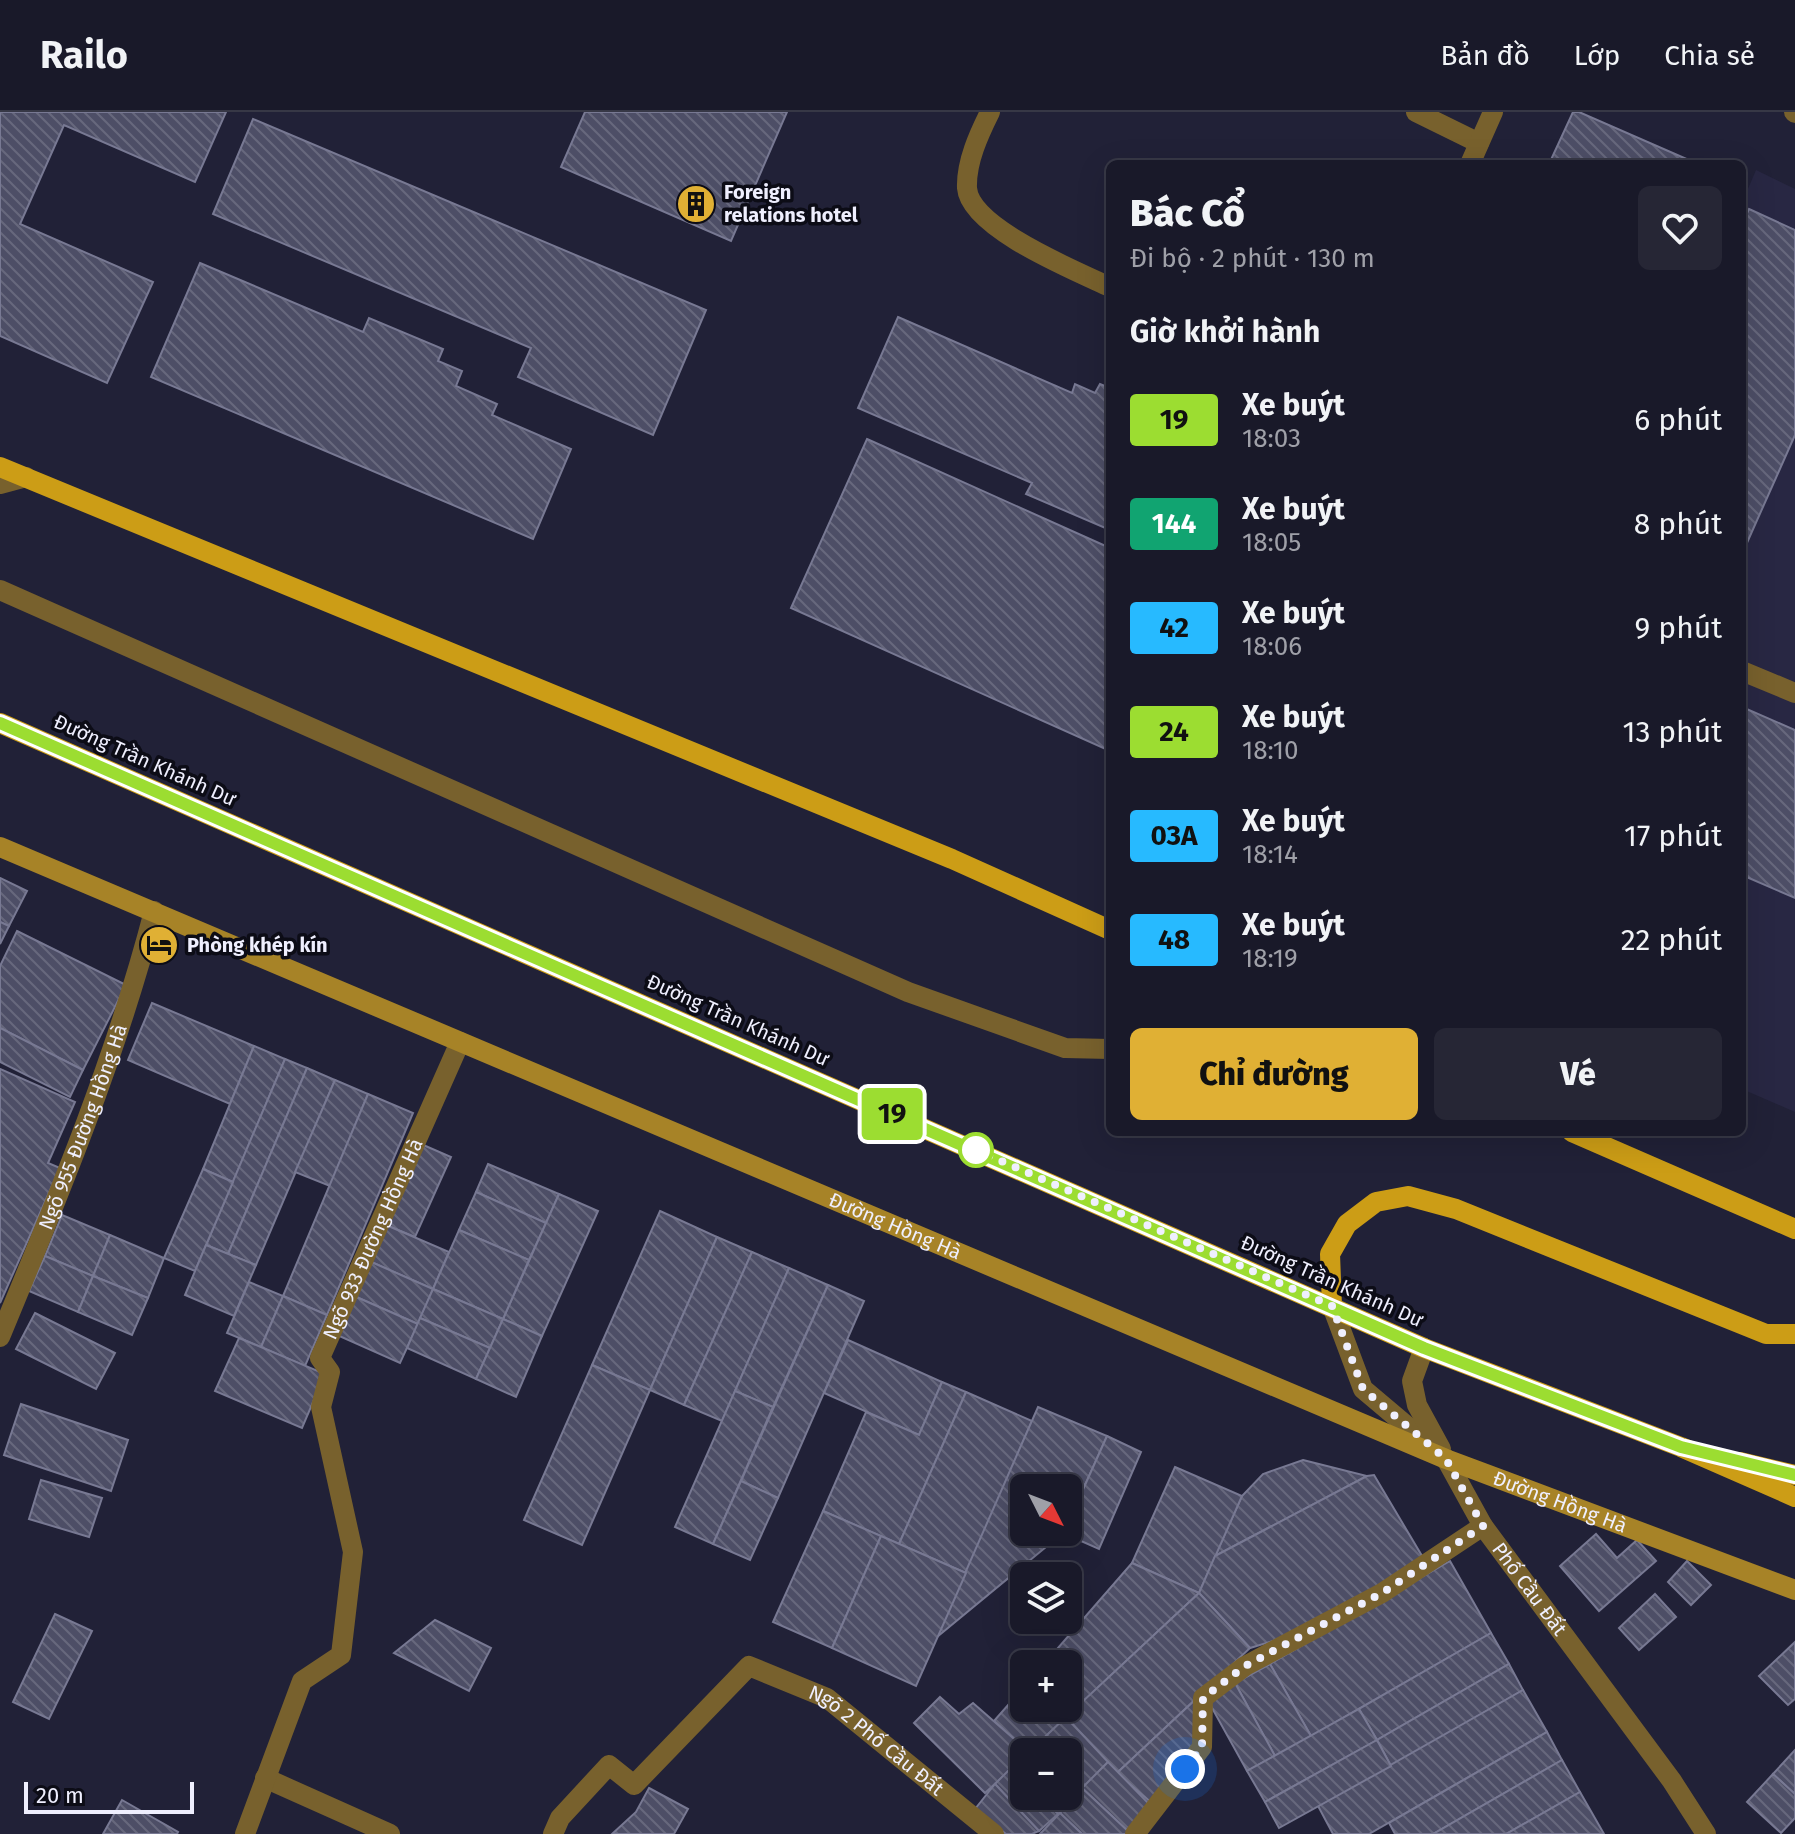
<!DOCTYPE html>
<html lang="vi">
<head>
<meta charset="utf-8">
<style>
	:root { --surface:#191929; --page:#262635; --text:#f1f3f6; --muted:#9fa0a8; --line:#373846; --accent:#e0b034 }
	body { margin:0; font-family:"Fira Sans",sans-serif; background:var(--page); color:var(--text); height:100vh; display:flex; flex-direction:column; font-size:30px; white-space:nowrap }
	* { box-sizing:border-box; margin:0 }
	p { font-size:26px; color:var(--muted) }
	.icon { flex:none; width:44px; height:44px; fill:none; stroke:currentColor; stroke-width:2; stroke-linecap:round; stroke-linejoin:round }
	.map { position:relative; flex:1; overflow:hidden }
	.panel { position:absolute; left:1106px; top:48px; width:640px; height:976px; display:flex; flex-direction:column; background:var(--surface); border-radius:12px; box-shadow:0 8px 32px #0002,0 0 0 2px var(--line) }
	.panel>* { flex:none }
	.badge { padding:0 16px; border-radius:6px; font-size:28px; line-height:52px }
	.needle { width:52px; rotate:132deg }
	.fabs { position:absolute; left:1010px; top:1362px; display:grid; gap:16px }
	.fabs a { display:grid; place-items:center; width:72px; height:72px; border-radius:12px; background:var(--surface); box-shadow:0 8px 32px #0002,0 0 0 2px var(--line); font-size:40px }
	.scale { position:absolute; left:24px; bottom:20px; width:170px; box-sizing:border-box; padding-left:8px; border:4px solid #efeffe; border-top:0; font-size:22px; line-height:28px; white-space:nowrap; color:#efeffe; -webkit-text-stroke:6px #0c0c16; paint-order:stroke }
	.you { position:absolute; width:40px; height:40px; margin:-20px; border:6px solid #fff; border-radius:50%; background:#1a73e8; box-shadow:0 0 0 12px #1a73e833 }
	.map>.badge { position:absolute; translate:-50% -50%; box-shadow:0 0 0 4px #fff }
	h2 { padding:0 24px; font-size:30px; line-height:72px }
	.round { display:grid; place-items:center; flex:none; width:84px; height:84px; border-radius:12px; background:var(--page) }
	.summary { display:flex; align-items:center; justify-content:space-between; height:136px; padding:0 24px }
	h1 { font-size:38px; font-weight:800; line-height:60px }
	.primary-button { display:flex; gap:16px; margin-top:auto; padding:16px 24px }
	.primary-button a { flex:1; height:92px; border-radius:12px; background:var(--accent); color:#111; font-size:32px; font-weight:800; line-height:92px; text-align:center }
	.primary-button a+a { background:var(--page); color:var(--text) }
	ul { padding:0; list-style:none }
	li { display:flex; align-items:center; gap:24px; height:104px; padding:0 24px }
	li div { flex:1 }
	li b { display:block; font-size:30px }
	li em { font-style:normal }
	li .badge { min-width:88px; font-weight:700; text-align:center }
	header { display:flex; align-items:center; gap:48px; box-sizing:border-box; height:112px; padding:0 40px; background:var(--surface); border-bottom:2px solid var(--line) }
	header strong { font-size:38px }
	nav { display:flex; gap:44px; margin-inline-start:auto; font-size:28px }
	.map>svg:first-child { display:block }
	.built { fill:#282743 }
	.building { fill:url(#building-back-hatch); stroke:#787993; stroke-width:2 }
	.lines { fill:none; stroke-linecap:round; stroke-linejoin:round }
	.lane { stroke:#78612d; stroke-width:20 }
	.street { stroke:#78612d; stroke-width:20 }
	.secondary { stroke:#a78327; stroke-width:20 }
	.primary { stroke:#cc9d16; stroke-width:20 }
	.line-casing { stroke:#fff; stroke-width:18 }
	.line { stroke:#9cdd31; stroke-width:12 }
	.walk { stroke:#efeffe; stroke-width:8; stroke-dasharray:0 14.4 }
	.stop-dot { fill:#fff; stroke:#9cdd31; stroke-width:4 }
	.labels { text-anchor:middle; stroke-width:7; stroke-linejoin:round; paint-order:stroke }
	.poi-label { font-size:20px; font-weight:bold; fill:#efeffe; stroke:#0c0c16; text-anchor:start }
	.street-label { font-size:20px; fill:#efeffe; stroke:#0c0c16 }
</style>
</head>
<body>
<header>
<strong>Railo</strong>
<nav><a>Bản đồ</a><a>Lớp</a><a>Chia sẻ</a></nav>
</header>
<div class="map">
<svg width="1795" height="1722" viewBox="0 0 1795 1722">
	<defs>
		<pattern id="building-back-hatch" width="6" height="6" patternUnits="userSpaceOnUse" patternTransform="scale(2)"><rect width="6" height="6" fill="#4d4e66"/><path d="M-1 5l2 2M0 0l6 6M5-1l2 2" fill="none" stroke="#67687d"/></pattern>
	</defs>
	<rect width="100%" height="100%" fill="#212137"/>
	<path class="built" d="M 1756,58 L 1795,77 L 1795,1000 L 1742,977 L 1742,91 Z"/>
	<g class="building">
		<path d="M 0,0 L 226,0 L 195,70 L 64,13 L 20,112 L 153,170 L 107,271 L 0,224 Z"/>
		<path d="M 585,0 L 787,0 L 731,129 L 561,55 Z"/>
		<path d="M 1573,0 L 1579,0 L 1698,52 L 1549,52 Z"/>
		<path d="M 253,7 L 706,198 L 653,323 L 518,265 L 531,236 L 213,102 Z"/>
		<path d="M 1749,97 L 1795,118 L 1795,323 L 1742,442 L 1742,112 Z"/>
		<path d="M 200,151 L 363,220 L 369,206 L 443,237 L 438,249 L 462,259 L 456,274 L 497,292 L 492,303 L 571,337 L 533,427 L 151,265 Z"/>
		<path d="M 898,205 L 1072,281 L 1075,272 L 1095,281 L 1100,272 L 1110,276 L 1110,418 L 1026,382 L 1032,371 L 858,296 Z"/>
		<path d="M 867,327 L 1110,436 L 1110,639 L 791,496 Z"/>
		<path d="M 1742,595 L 1795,618 L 1795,786 L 1742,763 Z"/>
		<path d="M 0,766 L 27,779 L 9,814 L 0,810 Z"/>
		<path d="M 0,810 L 9,814 L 0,832 Z"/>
		<path d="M 17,819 L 126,873 L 83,958 L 0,916 L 0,854 Z"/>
		<path d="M 152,891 L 254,934 L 230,992 L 128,948 Z"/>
		<path d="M 0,916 L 83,958 L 70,985 L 0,950 Z"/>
		<path d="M 254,934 L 285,947 L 233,1070 L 203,1057 Z"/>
		<path d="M 285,947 L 307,956 L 228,1142 L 206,1133 Z"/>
		<path d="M 307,956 L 335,968 L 256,1153 L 228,1142 Z"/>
		<path d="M 0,957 L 75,990 L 48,1051 L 60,1056 L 0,1191 Z"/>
		<path d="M 335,968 L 368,982 L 330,1074 L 295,1060 Z"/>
		<path d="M 368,982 L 413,1001 L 327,1203 L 283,1184 Z"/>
		<path d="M 421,1032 L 451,1045 L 415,1125 L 386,1113 Z"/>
		<path d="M 488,1052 L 559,1082 L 546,1111 L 476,1080 Z"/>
		<path d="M 203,1057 L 233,1070 L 195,1159 L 164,1146 Z"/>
		<path d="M 476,1080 L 546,1111 L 529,1148 L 459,1118 Z"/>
		<path d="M 559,1082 L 598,1099 L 542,1224 L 503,1207 Z"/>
		<path d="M 660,1099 L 717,1125 L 650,1278 L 592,1253 Z"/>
		<path d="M 62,1103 L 110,1123 L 93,1164 L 45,1144 Z"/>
		<path d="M 386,1113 L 449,1140 L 433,1177 L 369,1149 Z"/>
		<path d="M 459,1118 L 529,1148 L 503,1207 L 433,1177 Z"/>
		<path d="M 110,1123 L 164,1146 L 148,1186 L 93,1164 Z"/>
		<path d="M 717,1125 L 752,1140 L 684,1293 L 650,1278 Z"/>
		<path d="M 206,1133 L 256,1153 L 234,1204 L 185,1183 Z"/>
		<path d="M 752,1140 L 789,1156 L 722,1309 L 684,1293 Z"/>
		<path d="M 45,1144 L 93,1164 L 78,1200 L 29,1179 Z"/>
		<path d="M 369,1149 L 433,1177 L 418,1212 L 354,1184 Z"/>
		<path d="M 789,1156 L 828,1173 L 773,1295 L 735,1279 Z"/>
		<path d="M 93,1164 L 148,1186 L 132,1223 L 78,1200 Z"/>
		<path d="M 249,1170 L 283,1184 L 261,1235 L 227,1221 Z"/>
		<path d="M 828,1173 L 864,1189 L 778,1386 L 741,1369 Z"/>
		<path d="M 433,1177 L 503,1207 L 490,1236 L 420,1206 Z"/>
		<path d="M 283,1184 L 327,1203 L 305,1254 L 261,1235 Z"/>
		<path d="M 354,1184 L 418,1212 L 400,1251 L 337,1223 Z"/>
		<path d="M 35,1201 L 115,1241 L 96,1277 L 16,1237 Z"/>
		<path d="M 420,1206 L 490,1236 L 476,1267 L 407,1236 Z"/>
		<path d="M 503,1207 L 542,1224 L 516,1285 L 476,1267 Z"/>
		<path d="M 239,1226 L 325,1262 L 302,1316 L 215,1279 Z"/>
		<path d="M 848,1228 L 942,1270 L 919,1323 L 824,1281 Z"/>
		<path d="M 592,1253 L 650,1278 L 582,1433 L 524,1408 Z"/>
		<path d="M 942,1270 L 966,1280 L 899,1432 L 823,1399 L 866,1300 L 919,1323 Z"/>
		<path d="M 735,1279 L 773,1295 L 713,1432 L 675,1415 Z"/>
		<path d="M 966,1280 L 1032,1309 L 966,1461 L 899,1432 Z"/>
		<path d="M 21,1292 L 128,1328 L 111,1379 L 4,1343 Z"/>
		<path d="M 1038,1295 L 1107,1324 L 1068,1411 L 1068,1376 L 1024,1376 L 1024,1420 L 1063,1421 L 937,1525 Z"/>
		<path d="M 1107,1324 L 1141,1340 L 1099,1437 L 1063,1421 L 1068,1420 L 1068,1411 Z"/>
		<path d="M 1303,1348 L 1367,1364 L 1215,1444 L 1242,1384 L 1263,1362 Z"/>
		<path d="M 1175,1355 L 1242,1384 L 1199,1481 L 1132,1451 Z"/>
		<path d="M 1374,1363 L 1425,1449 L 1299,1521 L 1250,1536 L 1199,1481 L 1215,1444 L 1367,1364 Z"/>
		<path d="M 41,1368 L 102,1386 L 89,1425 L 29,1407 Z"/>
		<path d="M 741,1369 L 778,1386 L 750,1448 L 713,1432 Z"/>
		<path d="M 823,1399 L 881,1424 L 832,1536 L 773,1510 Z"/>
		<path d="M 1596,1422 L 1617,1446 L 1637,1428 L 1656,1449 L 1599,1499 L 1560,1454 Z"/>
		<path d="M 881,1424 L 966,1461 L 916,1574 L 832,1536 Z"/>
		<path d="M 1450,1449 L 1491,1521 L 1311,1624 L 1270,1552 Z"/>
		<path d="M 1687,1449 L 1711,1473 L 1691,1493 L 1668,1470 Z"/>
		<path d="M 1132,1451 L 1199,1481 L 1029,1640 L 994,1609 L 1024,1575 L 1024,1596 L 1068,1596 L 1068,1552 L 1044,1552 Z"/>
		<path d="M 1199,1481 L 1250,1536 L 1117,1661 L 1066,1605 Z"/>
		<path d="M 1655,1482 L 1676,1505 L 1639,1538 L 1619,1516 Z"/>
		<path d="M 55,1502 L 92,1519 L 49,1607 L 13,1590 Z"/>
		<path d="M 435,1508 L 491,1536 L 469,1579 L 394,1541 Z"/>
		<path d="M 1491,1521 L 1509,1552 L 1377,1628 L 1359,1597 Z"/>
		<path d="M 1795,1530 L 1795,1587 L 1788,1593 L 1759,1564 Z"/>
		<path d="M 1270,1552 L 1311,1624 L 1275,1644 L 1235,1571 Z"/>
		<path d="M 1509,1552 L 1523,1578 L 1391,1654 L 1377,1628 Z"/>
		<path d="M 1235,1571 L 1275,1644 L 1247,1659 L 1207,1587 Z"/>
		<path d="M 1523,1578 L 1547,1620 L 1369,1722 L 1333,1722 L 1318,1694 Z"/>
		<path d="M 940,1585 L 959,1602 L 973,1591 L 1029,1640 L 1024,1640 L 1024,1645 L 985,1681 L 914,1611 Z"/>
		<path d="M 1196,1587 L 1202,1629 L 1154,1693 L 1117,1661 Z"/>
		<path d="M 1359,1597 L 1377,1628 L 1265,1690 L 1247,1659 Z"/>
		<path d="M 1066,1605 L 1108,1650 L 1058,1702 L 1041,1684 L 1068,1684 L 1068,1640 L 1029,1640 Z"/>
		<path d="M 1547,1620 L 1562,1648 L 1433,1722 L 1395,1722 L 1389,1711 Z"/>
		<path d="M 1377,1628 L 1391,1654 L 1279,1716 L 1265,1690 Z"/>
		<path d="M 1795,1638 L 1795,1682 L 1773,1662 Z"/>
		<path d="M 1024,1645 L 1024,1666 L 1013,1654 Z"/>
		<path d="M 1562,1648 L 1580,1680 L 1506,1722 L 1433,1722 Z"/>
		<path d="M 1108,1650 L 1152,1695 L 1130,1721 L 1082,1676 Z"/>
		<path d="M 1013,1654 L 1024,1666 L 1024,1684 L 1041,1684 L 1058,1702 L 1039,1719 L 995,1672 Z"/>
		<path d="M 1773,1662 L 1795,1682 L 1795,1706 L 1781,1721 L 1747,1690 Z"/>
		<path d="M 995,1672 L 1039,1719 L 1032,1722 L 1006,1722 L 975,1697 Z"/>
		<path d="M 649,1676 L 688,1697 L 674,1722 L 612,1722 L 636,1700 Z"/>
		<path d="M 1082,1676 L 1130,1721 L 1129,1722 L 1082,1722 L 1060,1701 Z"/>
		<path d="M 1580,1680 L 1604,1722 L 1506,1722 Z"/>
		<path d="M 122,1688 L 178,1720 L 177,1722 L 103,1722 Z"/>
		<path d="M 1060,1701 L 1082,1722 L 1040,1722 Z"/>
	</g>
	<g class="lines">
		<g class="lane">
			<path d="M 990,0 C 979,22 966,50 967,76 C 970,116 1076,159 1110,175"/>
			<path d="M 1416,0 L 1479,31"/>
			<path d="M 1470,52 L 1493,0"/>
			<path d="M 0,372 L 26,365"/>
			<path d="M 0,478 L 908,880 L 1065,936 L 1110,937"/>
			<path d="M 1742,559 L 1795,581"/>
			<path id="s1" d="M 0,1225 C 58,1085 116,946 154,799"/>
			<path d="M 265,1666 L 390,1722"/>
			<path id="s2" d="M 245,1722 L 302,1569 L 341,1543 L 353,1440 L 321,1295 L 330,1260 L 320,1246 L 460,930"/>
			<path id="s3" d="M 553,1722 L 560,1706 L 609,1653 L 634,1673 L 749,1554 L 827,1586 L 994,1722"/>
			<path d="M 1135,1722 L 1202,1635 L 1203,1586 L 1245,1554 L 1382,1481 L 1483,1414"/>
		</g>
		<g class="street">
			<path d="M 1794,0 L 1795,1"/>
			<path id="s4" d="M 1332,1194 L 1363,1277 L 1446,1347 L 1483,1414 L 1672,1669 L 1706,1722"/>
			<path d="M 1424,1236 L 1412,1269 L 1417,1293 L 1441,1337"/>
		</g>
		<path class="secondary" id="s5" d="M 0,735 L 1446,1347 L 1795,1478"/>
		<g class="primary">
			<path d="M 0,355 L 952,747 L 1110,818"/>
			<path d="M 0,611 L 1424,1236 L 1681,1335 L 1795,1385"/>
			<path d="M 1572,1020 L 1795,1117"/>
			<path d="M 1332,1194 L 1330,1142 L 1347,1112 L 1376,1090 L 1408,1084 L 1456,1097 L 1766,1222 L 1795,1222"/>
			<path d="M 1740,1350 L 1795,1363"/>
		</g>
	</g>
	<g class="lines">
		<g class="line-casing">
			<path id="line" d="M 0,611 L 1424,1236 L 1681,1335 L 1795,1363"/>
		</g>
		<use href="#line" class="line"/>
		<path class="walk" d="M 976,1038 L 1332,1194 L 1363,1277 L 1446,1347 L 1483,1414 L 1382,1481 L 1245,1554 L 1203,1586 L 1202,1635 L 1185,1657"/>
	</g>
	<defs>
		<g id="building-disc" transform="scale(2)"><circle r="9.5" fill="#e0b034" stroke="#0c0c16"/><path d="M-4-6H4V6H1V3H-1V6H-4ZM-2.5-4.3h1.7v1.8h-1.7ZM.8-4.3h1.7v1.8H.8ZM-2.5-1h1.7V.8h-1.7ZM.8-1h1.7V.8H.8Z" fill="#111"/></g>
		<g id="hotel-disc" transform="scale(2)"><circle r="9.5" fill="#e0b034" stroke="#0c0c16"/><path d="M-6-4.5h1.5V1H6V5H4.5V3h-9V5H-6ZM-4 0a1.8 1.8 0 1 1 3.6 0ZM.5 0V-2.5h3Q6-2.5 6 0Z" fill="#111"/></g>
	</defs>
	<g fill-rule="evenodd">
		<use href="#building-disc" x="696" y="92"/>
		<use href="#hotel-disc" x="159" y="833"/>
	</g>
	<circle class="stop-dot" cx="976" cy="1038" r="16"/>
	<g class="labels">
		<g class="poi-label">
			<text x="724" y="87">Foreign<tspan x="724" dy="23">relations hotel</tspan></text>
			<text x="187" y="840">Phòng khép kín</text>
		</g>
		<g class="street-label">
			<text transform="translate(145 648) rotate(24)" y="7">Đường Trần Khánh Dư</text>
			<text transform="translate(738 908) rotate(24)" y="7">Đường Trần Khánh Dư</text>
			<text dy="7" stroke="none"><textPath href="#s1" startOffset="226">Ngõ 955 Đường Hồng Hà</textPath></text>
			<text dy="7" stroke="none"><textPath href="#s5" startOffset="972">Đường Hồng Hà</textPath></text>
			<text dy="7" stroke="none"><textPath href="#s2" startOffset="646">Ngõ 933 Đường Hồng Hà</textPath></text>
			<text transform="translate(1332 1169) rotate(24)" y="7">Đường Trần Khánh Dư</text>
			<text dy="7" stroke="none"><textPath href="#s5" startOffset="1692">Đường Hồng Hà</textPath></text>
			<text dy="7" stroke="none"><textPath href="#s4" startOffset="352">Phố Cầu Đất</textPath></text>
			<text dy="7" stroke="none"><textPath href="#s3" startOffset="436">Ngõ 2 Phố Cầu Đất</textPath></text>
		</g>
	</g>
</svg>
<div class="fabs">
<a><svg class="needle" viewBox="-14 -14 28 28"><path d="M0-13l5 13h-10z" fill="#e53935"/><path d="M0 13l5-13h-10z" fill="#9fa0a8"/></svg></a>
<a><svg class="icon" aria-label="layers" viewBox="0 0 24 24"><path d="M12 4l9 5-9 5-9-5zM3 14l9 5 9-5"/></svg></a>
<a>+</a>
<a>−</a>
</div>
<div class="scale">20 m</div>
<div class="you" style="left:1185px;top:1657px"></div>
<b class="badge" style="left:892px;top:1002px;background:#9cdd31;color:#111">19</b>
<section class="panel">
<div class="summary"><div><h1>Bác Cổ</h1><p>Đi bộ · 2 phút · 130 m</p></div><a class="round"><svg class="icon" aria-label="heart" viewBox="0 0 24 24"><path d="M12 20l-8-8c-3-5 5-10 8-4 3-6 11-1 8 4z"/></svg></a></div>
<h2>Giờ khởi hành</h2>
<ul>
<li><span class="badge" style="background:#9cdd31;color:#111">19</span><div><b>Xe buýt</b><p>18:03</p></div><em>6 phút</em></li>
<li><span class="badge" style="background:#11a471;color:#fff">144</span><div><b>Xe buýt</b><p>18:05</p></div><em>8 phút</em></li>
<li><span class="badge" style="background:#27baff;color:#111">42</span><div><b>Xe buýt</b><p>18:06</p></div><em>9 phút</em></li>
<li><span class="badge" style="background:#9cdd31;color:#111">24</span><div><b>Xe buýt</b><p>18:10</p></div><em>13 phút</em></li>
<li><span class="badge" style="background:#27baff;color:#111">03A</span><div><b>Xe buýt</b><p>18:14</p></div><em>17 phút</em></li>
<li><span class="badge" style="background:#27baff;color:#111">48</span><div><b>Xe buýt</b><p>18:19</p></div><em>22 phút</em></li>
</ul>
<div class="primary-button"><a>Chỉ đường</a><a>Vé</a></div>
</section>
</div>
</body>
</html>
